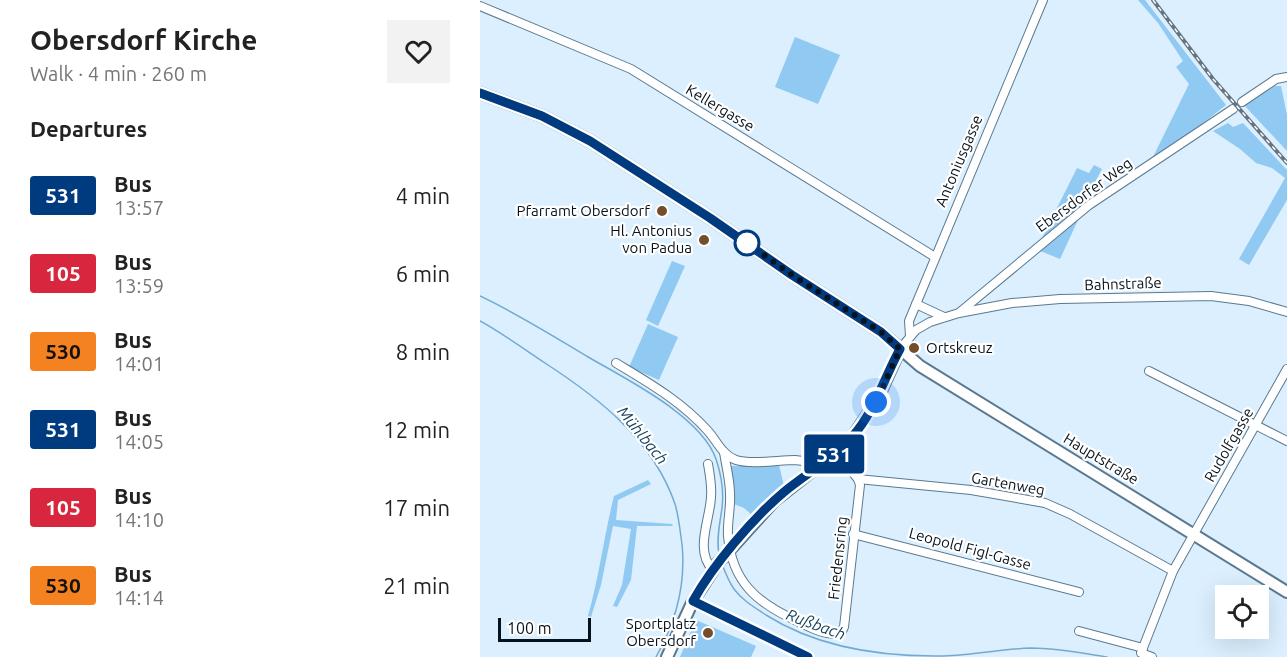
<!DOCTYPE html>
<html lang="en">
<head>
<meta charset="utf-8">
<style>
	:root { --surface:#fff; --page:#f2f2f2; --text:#222; --muted:#767676 }
	body { margin:0; font-family:Ubuntu,sans-serif; background:var(--page); color:var(--text); height:100vh; display:flex; flex-direction:column; font-size:22px; white-space:nowrap }
	* { box-sizing:border-box; margin:0 }
	p { font-size:20px; color:var(--muted) }
	.icon { flex:none; width:33px; height:33px; fill:none; stroke:currentColor; stroke-width:2; stroke-linecap:round; stroke-linejoin:round }
	.map { position:relative; flex:1; overflow:hidden }
	.side { display:flex; flex-direction:column; background:var(--surface); width:480px }
	.side>* { flex:none }
	.badge { padding:0 12px; border-radius:4px; font-size:21px; line-height:39px }
	.buttons { position:absolute; left:735px; top:585px; display:grid; gap:12px }
	.buttons a { display:grid; place-items:center; width:54px; height:54px; border-radius:0px; background:var(--surface); box-shadow:0 6px 24px #0002; font-size:30px }
	.scale { position:absolute; left:18px; bottom:15px; width:93px; box-sizing:border-box; padding-left:6px; border:3px solid #07131c; border-top:0; font-size:16px; line-height:21px; white-space:nowrap; color:#07131c; -webkit-text-stroke:4px #fff; paint-order:stroke }
	.you { position:absolute; width:30px; height:30px; margin:-15px; border:4px solid #fff; border-radius:50%; background:#1a73e8; box-shadow:0 0 0 9px #1a73e833 }
	.map>.badge { position:absolute; translate:-50% -50%; box-shadow:0 0 0 3px #fff }
	h2 { padding:0 30px; font-size:22px; line-height:54px }
	.round { display:grid; place-items:center; flex:none; width:63px; height:63px; border-radius:0px; background:var(--page) }
	.headline { display:flex; align-items:center; justify-content:space-between; height:102px; padding:0 30px }
	h1 { font-size:28px; font-weight:700; line-height:45px }
	ul { padding:0; list-style:none }
	li { display:flex; align-items:center; gap:18px; height:78px; padding:0 30px }
	li div { flex:1 }
	li b { display:block; font-size:22px }
	li em { font-style:normal }
	li .badge { min-width:66px; font-weight:700; text-align:center }
	main { display:flex; flex:1; min-height:0 }
	.map>svg:first-child { display:block }
	.green { fill:#90c9f1 }
	.lines { fill:none; stroke-linecap:round; stroke-linejoin:round }
	.stream { stroke:#73aad2; stroke-width:1.5 }
	.street-casing { stroke:#5a7990; stroke-width:10 }
	.secondary-casing { stroke:#5a7990; stroke-width:14 }
	.street { stroke:#fff; stroke-width:8 }
	.secondary { stroke:#fff; stroke-width:10 }
	.rail-casing { stroke:#657480; stroke-width:4 }
	.rail { stroke:#fff; stroke-width:1.5; stroke-dasharray:4.5; stroke-linecap:butt }
	.line-casing { stroke:#fff; stroke-width:14 }
	.line { stroke:#003b80; stroke-width:9 }
	.walk { stroke:#07131c; stroke-width:6; stroke-dasharray:0 10.8 }
	.poi-dot { fill:#744d2b; stroke:#fff; stroke-width:2 }
	.stop-dot { fill:#fff; stroke:#003b80; stroke-width:3 }
	.labels { text-anchor:middle; stroke-width:4.5; stroke-linejoin:round; paint-order:stroke }
	.street-label { font-size:15px; fill:#07131c; stroke:#fff }
	.poi-label { font-size:15px; fill:#07131c; stroke:#fff; text-anchor:end }
	.water-label { font-size:16px; font-style:italic; fill:#133f5a; stroke:#fff }
</style>
</head>
<body>
<main>
<section class="side">
<div class="headline"><div><h1>Obersdorf Kirche</h1><p>Walk · 4 min · 260 m</p></div><a class="round"><svg class="icon" aria-label="heart" viewBox="0 0 24 24"><path d="M12 20l-8-8c-3-5 5-10 8-4 3-6 11-1 8 4z"/></svg></a></div>
<h2>Departures</h2>
<ul>
<li><span class="badge" style="background:#003b80;color:#fff">531</span><div><b>Bus</b><p>13:57</p></div><em>4 min</em></li>
<li><span class="badge" style="background:#d7263d;color:#fff">105</span><div><b>Bus</b><p>13:59</p></div><em>6 min</em></li>
<li><span class="badge" style="background:#f58220;color:#111">530</span><div><b>Bus</b><p>14:01</p></div><em>8 min</em></li>
<li><span class="badge" style="background:#003b80;color:#fff">531</span><div><b>Bus</b><p>14:05</p></div><em>12 min</em></li>
<li><span class="badge" style="background:#d7263d;color:#fff">105</span><div><b>Bus</b><p>14:10</p></div><em>17 min</em></li>
<li><span class="badge" style="background:#f58220;color:#111">530</span><div><b>Bus</b><p>14:14</p></div><em>21 min</em></li>
</ul>
</section>
<div class="map">
<svg width="807" height="657" viewBox="0 0 807 657">
	<rect width="100%" height="100%" fill="#dbeffe"/>
	<g class="green">
		<path d="M 658,0 L 665,0 L 746,105 L 707,136 L 671,161 L 709,84 L 696,67 L 703,61 L 678,23 Z"/>
		<path d="M 315,37 L 360,55 L 338,104 L 295,87 Z"/>
		<path d="M 794,86 L 801,86 L 807,115 L 807,151 L 763,104 Z"/>
		<path d="M 748,123 L 753,127 L 763,123 L 807,170 L 807,200 L 769,265 L 759,259 L 805,178 L 792,168 L 776,163 L 760,149 L 733,131 Z"/>
		<path d="M 614,165 L 622,169 L 602,206 L 561,240 L 597,168 L 609,173 Z"/>
		<path d="M 599,218 L 580,259 L 558,250 Z"/>
		<path d="M 192,261 L 205,266 L 178,326 L 166,320 Z"/>
		<path d="M 168,324 L 198,337 L 179,380 L 149,367 Z"/>
		<path d="M 299,465 L 304,486 L 273,516 L 264,508 L 254,504 L 250,466 Z"/>
		<path d="M 168,480 L 171,484 L 138,500 L 136,520 L 192,524 L 193,526 L 157,526 L 151,580 L 137,607 L 133,606 L 142,585 L 151,529 L 133,526 L 121,585 L 111,617 L 108,616 C 119,577 124,536 134,496 Z"/>
		<path d="M 216,620 L 276,646 L 271,657 L 200,657 Z"/>
	</g>
	<g class="lines">
		<g class="stream">
			<path d="M 0,296 C 38,314 73,336 108,357 C 146,379 221,416 236,459 C 241,474 244,492 242,508 C 240,523 236,539 239,554"/>
			<path d="M 0,321 C 22,333 44,349 65,363 C 119,398 173,440 195,504 C 199,517 200,531 202,544 C 206,584 196,622 176,657"/>
			<path d="M 242,564 C 245,572 249,582 254,589 C 262,600 274,607 286,615 C 338,648 403,657 464,656 C 493,655 522,649 551,648 C 576,648 602,653 627,657"/>
		</g>
		<g class="street-casing">
			<g id="street">
				<path d="M 0,6 L 151,69 L 455,257"/>
				<path d="M 762,102 L 796,79 L 807,77"/>
				<path d="M 436,304 L 464,317"/>
				<path d="M 480,312 L 609,205 L 753,109"/>
				<path d="M 430,336 L 429,321 L 563,0"/>
				<path d="M 420,349 L 436,330 L 450,322 L 479,313 L 532,303 L 580,299 L 731,296 L 769,301 L 807,312"/>
				<path d="M 136,363 C 169,383 201,401 228,431 C 237,441 242,455 256,460 C 271,465 299,460 315,460 L 323,461 L 332,470"/>
				<path d="M 669,371 L 807,441"/>
				<path d="M 244,452 C 246,466 250,480 250,494 C 251,508 247,522 248,536 C 252,582 277,603 317,621 C 329,627 347,637 361,633 L 364,627 L 380,485 L 378,479 L 356,452"/>
				<path d="M 228,464 C 230,475 232,486 231,497 C 230,520 214,551 233,570"/>
				<path d="M 378,479 L 491,490 L 565,503 L 590,514 L 693,571"/>
				<path d="M 373,534 L 599,592"/>
				<path d="M 213,601 L 327,657"/>
				<path d="M 599,631 L 663,648"/>
				<path d="M 672,657 L 661,653 L 693,571 L 807,369"/>
			</g>
		</g>
		<g class="secondary-casing">
			<g id="secondary">
				<path d="M 0,93 L 62,116 L 110,141 L 230,218 L 312,275 L 401,332 L 440,366 L 807,592"/>
				<path d="M 187,657 L 213,601 L 237,564 L 294,501 L 356,452 L 374,435 L 396,402 L 420,349"/>
			</g>
		</g>
		<use href="#street" class="street"/>
		<use href="#secondary" class="secondary"/>
		<g class="rail-casing">
			<path id="rail" d="M 673,0 L 733,79 L 807,163"/>
		</g>
		<use href="#rail" class="rail"/>
	</g>
	<g class="lines">
		<g class="line-casing">
			<path id="line" d="M 0,93 L 62,116 L 110,141 L 230,218 L 312,275 L 401,332 L 420,349 C 404,378 395,411 372,437 C 352,459 326,474 304,492 C 272,519 233,565 213,601 L 328,657"/>
		</g>
		<use href="#line" class="line"/>
		<path class="walk" d="M 267,243 L 312,275 L 401,332 L 420,349 L 396,402"/>
	</g>
	<g class="poi-dot">
		<circle cx="182" cy="211" r="6"/>
		<circle cx="224" cy="240" r="6"/>
		<circle cx="434" cy="348" r="6"/>
		<circle cx="228" cy="633" r="6"/>
	</g>
	<circle class="stop-dot" cx="267" cy="243" r="12"/>
	<g class="labels">
		<g class="street-label">
			<text transform="translate(240 108) rotate(31)" y="5">Kellergasse</text>
			<text transform="translate(479 161) rotate(-67)" y="5">Antoniusgasse</text>
			<text transform="translate(604 195) rotate(-36)" y="5">Ebersdorfer Weg</text>
			<text transform="translate(643 284) rotate(-2)" y="5">Bahnstraße</text>
			<text transform="translate(749 445) rotate(-60)" y="5">Rudolfgasse</text>
			<text transform="translate(621 459) rotate(31)" y="5">Hauptstraße</text>
			<text transform="translate(528 484) rotate(10)" y="5">Gartenweg</text>
			<text transform="translate(490 549) rotate(15)" y="5">Leopold Figl-Gasse</text>
			<text transform="translate(358 558) rotate(-84)" y="5">Friedensring</text>
		</g>
		<g class="poi-label">
			<text x="170" y="216">Pfarramt Obersdorf</text>
			<text x="212" y="236">Hl. Antonius<tspan x="212" dy="17">von Padua</tspan></text>
			<text x="446" y="353" text-anchor="start">Ortskreuz</text>
			<text x="216" y="629">Sportplatz<tspan x="216" dy="17">Obersdorf</tspan></text>
		</g>
		<g class="water-label">
			<text transform="translate(163 435) rotate(51)" y="6">Mühlbach</text>
			<text transform="translate(336 624) rotate(20)" y="6">Rußbach</text>
		</g>
	</g>
</svg>
<div class="buttons">
<a><svg class="icon" aria-label="locate" viewBox="0 0 24 24"><circle cx="12" cy="12" r="6"/><path d="M12 2v4M12 18v4M2 12h4M18 12h4"/></svg></a>
</div>
<div class="scale">100 m</div>
<div class="you" style="left:396px;top:402px"></div>
<b class="badge" style="left:354px;top:454px;background:#003b80;color:#fff">531</b>
</div>
</main>
</body>
</html>
